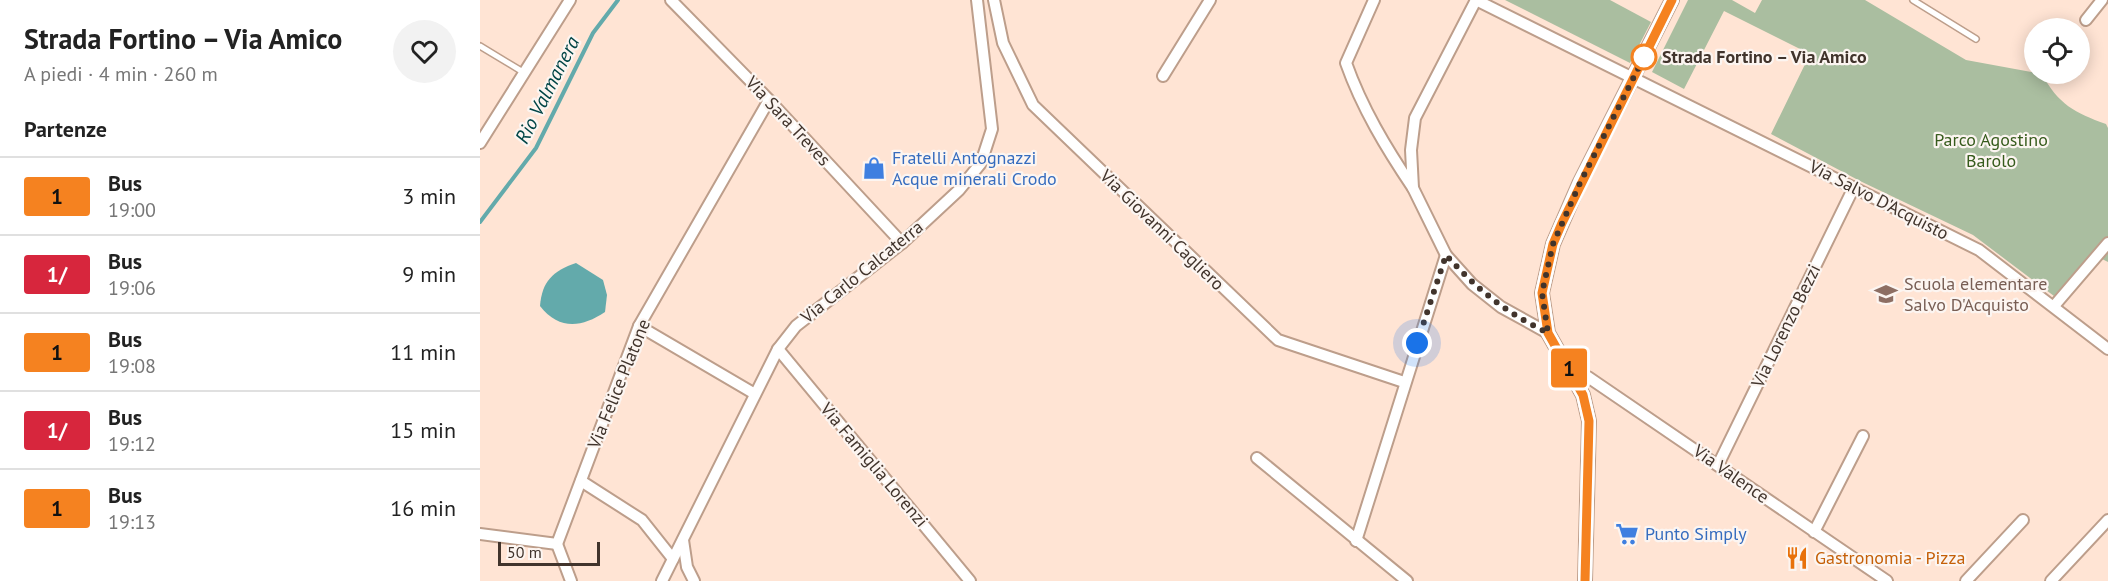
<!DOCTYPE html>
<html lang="it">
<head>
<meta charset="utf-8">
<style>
	:root { --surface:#fff; --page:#f2f2f2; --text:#222; --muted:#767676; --line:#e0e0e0 }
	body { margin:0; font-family:"PT Sans",sans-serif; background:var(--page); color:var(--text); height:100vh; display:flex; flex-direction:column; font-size:22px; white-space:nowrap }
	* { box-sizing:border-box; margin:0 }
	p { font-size:20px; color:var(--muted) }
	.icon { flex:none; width:33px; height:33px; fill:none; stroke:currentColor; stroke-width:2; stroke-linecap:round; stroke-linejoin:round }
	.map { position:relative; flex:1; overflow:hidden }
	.drawer { display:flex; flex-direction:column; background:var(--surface); width:480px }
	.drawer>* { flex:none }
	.badge { padding:0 12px; border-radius:4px; font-size:21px; line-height:39px }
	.fabs { position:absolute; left:1544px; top:18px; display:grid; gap:12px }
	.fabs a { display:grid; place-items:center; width:66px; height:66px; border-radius:50%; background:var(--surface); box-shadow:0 3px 15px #0003; font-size:30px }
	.scale { position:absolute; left:18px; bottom:15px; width:102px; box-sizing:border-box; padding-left:6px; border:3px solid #41342c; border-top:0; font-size:16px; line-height:21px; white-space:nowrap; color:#41342c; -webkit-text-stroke:4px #fcf5f1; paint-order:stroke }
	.you { position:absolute; width:30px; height:30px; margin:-15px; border:4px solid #fff; border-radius:50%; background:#1a73e8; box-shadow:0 0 0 9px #1a73e833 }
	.map>.badge { position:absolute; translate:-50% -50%; box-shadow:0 0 0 3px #fff }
	h2 { padding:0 24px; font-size:22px; line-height:54px }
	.round { display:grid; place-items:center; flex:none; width:63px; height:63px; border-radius:32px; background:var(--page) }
	.headline { display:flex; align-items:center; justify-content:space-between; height:102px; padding:0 24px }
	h1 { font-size:28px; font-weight:700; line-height:45px }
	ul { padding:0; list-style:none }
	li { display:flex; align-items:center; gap:18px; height:78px; padding:0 24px; border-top:2px solid var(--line) }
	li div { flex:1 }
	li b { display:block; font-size:22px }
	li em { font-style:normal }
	li .badge { min-width:66px; font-weight:700; text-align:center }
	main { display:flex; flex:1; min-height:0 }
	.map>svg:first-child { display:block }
	.green { fill:#aabea0 }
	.water { fill:#63aaab }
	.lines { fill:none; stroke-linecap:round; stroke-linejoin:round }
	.stream { stroke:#63aaab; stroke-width:4 }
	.service-casing { stroke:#bd9e8b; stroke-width:8 }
	.minor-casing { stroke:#bd9e8b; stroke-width:14 }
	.tertiary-casing { stroke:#bd9e8b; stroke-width:16 }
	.service { stroke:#fff; stroke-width:5 }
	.minor { stroke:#fff; stroke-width:10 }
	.tertiary { stroke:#fff; stroke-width:14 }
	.line-casing { stroke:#fff; stroke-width:14 }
	.line { stroke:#f58220; stroke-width:9 }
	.walk { stroke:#41342c; stroke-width:6; stroke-dasharray:0 10.8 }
	.stop-dot { fill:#fff; stroke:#f58220; stroke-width:3 }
	.labels { text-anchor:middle; stroke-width:4.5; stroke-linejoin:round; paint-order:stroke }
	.stop-label { font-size:18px; font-weight:bold; fill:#41342c; stroke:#fcf5f1; text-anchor:start }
	.street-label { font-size:18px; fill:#41342c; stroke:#fcf5f1 }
	.park-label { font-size:18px; fill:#365b1c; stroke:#fcf5f1 }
	.shop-label { font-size:18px; fill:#366cbe; stroke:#fcf5f1; text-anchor:start }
	.education-label { font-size:18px; fill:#785e54; stroke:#fcf5f1; text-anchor:start }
	.food-label { font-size:18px; fill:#c56008; stroke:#fcf5f1; text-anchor:start }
	.water-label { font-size:20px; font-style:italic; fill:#004546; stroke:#fcf5f1 }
</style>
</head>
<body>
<main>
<section class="drawer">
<div class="headline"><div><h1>Strada Fortino – Via Amico</h1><p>A piedi · 4 min · 260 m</p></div><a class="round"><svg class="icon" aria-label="heart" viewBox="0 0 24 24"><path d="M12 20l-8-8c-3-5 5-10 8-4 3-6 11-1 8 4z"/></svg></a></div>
<h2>Partenze</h2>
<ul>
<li><span class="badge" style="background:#f58220;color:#111">1</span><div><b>Bus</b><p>19:00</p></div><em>3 min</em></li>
<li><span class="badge" style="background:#d7263d;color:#fff">1/</span><div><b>Bus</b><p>19:06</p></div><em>9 min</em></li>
<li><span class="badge" style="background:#f58220;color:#111">1</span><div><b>Bus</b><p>19:08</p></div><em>11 min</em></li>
<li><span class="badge" style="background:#d7263d;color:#fff">1/</span><div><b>Bus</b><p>19:12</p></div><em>15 min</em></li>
<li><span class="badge" style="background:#f58220;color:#111">1</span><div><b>Bus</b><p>19:13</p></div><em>16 min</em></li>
</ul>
</section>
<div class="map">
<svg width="1628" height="581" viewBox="0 0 1628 581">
	<rect width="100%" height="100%" fill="#ffe4d4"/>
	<g class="green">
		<path d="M 1025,0 L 1130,0 L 1171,22 L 1150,63 Z"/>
		<path d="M 1208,0 L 1252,0 L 1275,13 L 1282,0 L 1385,0 L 1486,60 L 1562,74 C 1578,104 1595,113 1626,124 L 1628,128 L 1628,262 L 1612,254 L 1574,296 L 1493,235 L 1380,181 L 1291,134 L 1330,54 L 1244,11 L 1204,89 L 1172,72 Z"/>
	</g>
	<path class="water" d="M 96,263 L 123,280 L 127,295 L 125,312 C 101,328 79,330 60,306 C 62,281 73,271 96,263 Z"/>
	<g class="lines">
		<path class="stream" d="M 0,222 L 56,148 L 113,33 L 138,0"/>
		<g class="service-casing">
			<g id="service">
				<path d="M 1433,0 L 1496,39"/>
				<path d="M 0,46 L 43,72"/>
			</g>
		</g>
		<g class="minor-casing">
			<g id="minor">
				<path d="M 191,0 L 289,100 L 422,243"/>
				<path d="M 514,0 L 523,43 L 553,105 L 798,340 L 924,382"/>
				<path d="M 894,0 L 866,63 C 882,108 906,148 933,188"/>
				<path d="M 996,0 L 1499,250 L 1628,349"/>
				<path d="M 996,0 L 935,118 L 931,150 L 933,188 L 966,255 L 992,284 L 1021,307 L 1068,333"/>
				<path d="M 1606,20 L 1622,0"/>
				<path d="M 683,76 L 730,0"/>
				<path d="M 0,143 L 90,0"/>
				<path d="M 1574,306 L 1628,243"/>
				<path d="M 159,326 L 275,394"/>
				<path d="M 298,349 L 490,581"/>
				<path d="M 1093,374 L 1108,377 L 1407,581"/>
				<path d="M 777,458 L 927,581"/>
				<path d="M 1238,465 L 1374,187"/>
				<path d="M 101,481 L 162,520 L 193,559"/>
				<path d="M 1334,532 L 1383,436"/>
				<path d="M 0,534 L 77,544 L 159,326 L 289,100"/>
				<path d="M 203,540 L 207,567 L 214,581"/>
				<path d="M 876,541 L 966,255"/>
				<path d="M 77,544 L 91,581"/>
				<path d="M 182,581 L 298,349 L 316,326 L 422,243 L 479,190 L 501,163 L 512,129 L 497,0"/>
				<path d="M 1486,581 L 1543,520"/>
				<path d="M 1571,581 L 1628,520"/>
			</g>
		</g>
		<g class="tertiary-casing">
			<path id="tertiary" d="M 1105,581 L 1109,421 L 1103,395 L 1068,333 L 1062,293 L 1073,244 L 1100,182 L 1192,0"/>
		</g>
		<use href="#service" class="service"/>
		<use href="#minor" class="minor"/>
		<use href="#tertiary" class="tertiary"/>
	</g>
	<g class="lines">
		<g class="line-casing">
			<path id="line" d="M 1105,581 L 1109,421 L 1103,395 L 1068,333 L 1062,293 L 1073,244 L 1082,223 L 1192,0"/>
		</g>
		<use href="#line" class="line"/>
		<path class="walk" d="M 937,343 L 966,255 C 999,291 1025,312 1068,333 L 1062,293 L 1073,244 L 1100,183 L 1164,57"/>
	</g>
	<defs>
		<g id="shop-bare" transform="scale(1.8)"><path d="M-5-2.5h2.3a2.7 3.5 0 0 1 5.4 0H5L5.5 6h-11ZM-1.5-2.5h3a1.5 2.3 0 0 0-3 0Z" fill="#3f7fe0" stroke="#fcf5f1" stroke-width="2.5" paint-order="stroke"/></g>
		<g id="school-bare" transform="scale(1.8)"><path d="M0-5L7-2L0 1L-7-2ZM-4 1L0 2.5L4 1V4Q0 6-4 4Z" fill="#8d6e63" stroke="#fcf5f1" stroke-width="2.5" paint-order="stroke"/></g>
		<g id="supermarket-bare" transform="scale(1.8)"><path d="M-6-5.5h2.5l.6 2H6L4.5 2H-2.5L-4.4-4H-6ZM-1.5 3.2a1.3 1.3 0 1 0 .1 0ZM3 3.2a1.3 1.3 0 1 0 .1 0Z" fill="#3f7fe0" stroke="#fcf5f1" stroke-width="2.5" paint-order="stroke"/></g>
		<g id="restaurant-bare" transform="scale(1.8)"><path d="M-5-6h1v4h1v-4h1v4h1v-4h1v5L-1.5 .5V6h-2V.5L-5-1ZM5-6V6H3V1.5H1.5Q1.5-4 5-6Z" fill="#e8710a" stroke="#fcf5f1" stroke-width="2.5" paint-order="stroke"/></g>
	</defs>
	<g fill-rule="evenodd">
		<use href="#shop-bare" x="394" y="168"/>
		<use href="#school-bare" x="1406" y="294"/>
		<use href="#supermarket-bare" x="1147" y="534"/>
		<use href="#restaurant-bare" x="1317" y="558"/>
	</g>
	<circle class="stop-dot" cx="1164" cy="57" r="12"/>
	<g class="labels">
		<g class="stop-label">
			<text x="1182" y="63">Strada Fortino – Via Amico</text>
		</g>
		<g class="street-label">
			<text transform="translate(308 121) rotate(47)" y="6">Via Sara Treves</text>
			<text transform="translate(1399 200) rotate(27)" y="6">Via Salvo D'Acquisto</text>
			<text transform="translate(682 230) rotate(44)" y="6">Via Giovanni Cagliero</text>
			<text transform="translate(382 272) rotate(-39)" y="6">Via Carlo Calcaterra</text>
			<text transform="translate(1306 326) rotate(-64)" y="6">Via Lorenzo Bezzi</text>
			<text transform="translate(139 384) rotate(-68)" y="6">Via Felice Platone</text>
			<text transform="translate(394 465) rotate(50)" y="6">Via Famiglia Lorenzi</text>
			<text transform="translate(1251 474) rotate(35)" y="6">Via Valence</text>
		</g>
		<g class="park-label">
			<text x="1511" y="146">Parco Agostino<tspan x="1511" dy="21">Barolo</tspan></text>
		</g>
		<g class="shop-label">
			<text x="412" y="164">Fratelli Antognazzi<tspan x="412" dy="21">Acque minerali Crodo</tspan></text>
			<text x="1165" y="540">Punto Simply</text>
		</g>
		<g class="education-label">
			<text x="1424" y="290">Scuola elementare<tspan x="1424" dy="21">Salvo D'Acquisto</tspan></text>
		</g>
		<g class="food-label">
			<text x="1335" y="564">Gastronomia - Pizza</text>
		</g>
		<g class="water-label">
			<text transform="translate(67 90) rotate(-63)" y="7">Rio Valmanera</text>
		</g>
	</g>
</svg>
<div class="fabs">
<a><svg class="icon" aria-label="locate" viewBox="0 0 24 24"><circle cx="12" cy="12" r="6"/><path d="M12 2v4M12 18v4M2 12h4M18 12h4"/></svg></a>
</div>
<div class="scale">50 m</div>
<div class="you" style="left:937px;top:343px"></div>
<b class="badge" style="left:1089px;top:368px;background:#f58220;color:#111">1</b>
</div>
</main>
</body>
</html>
